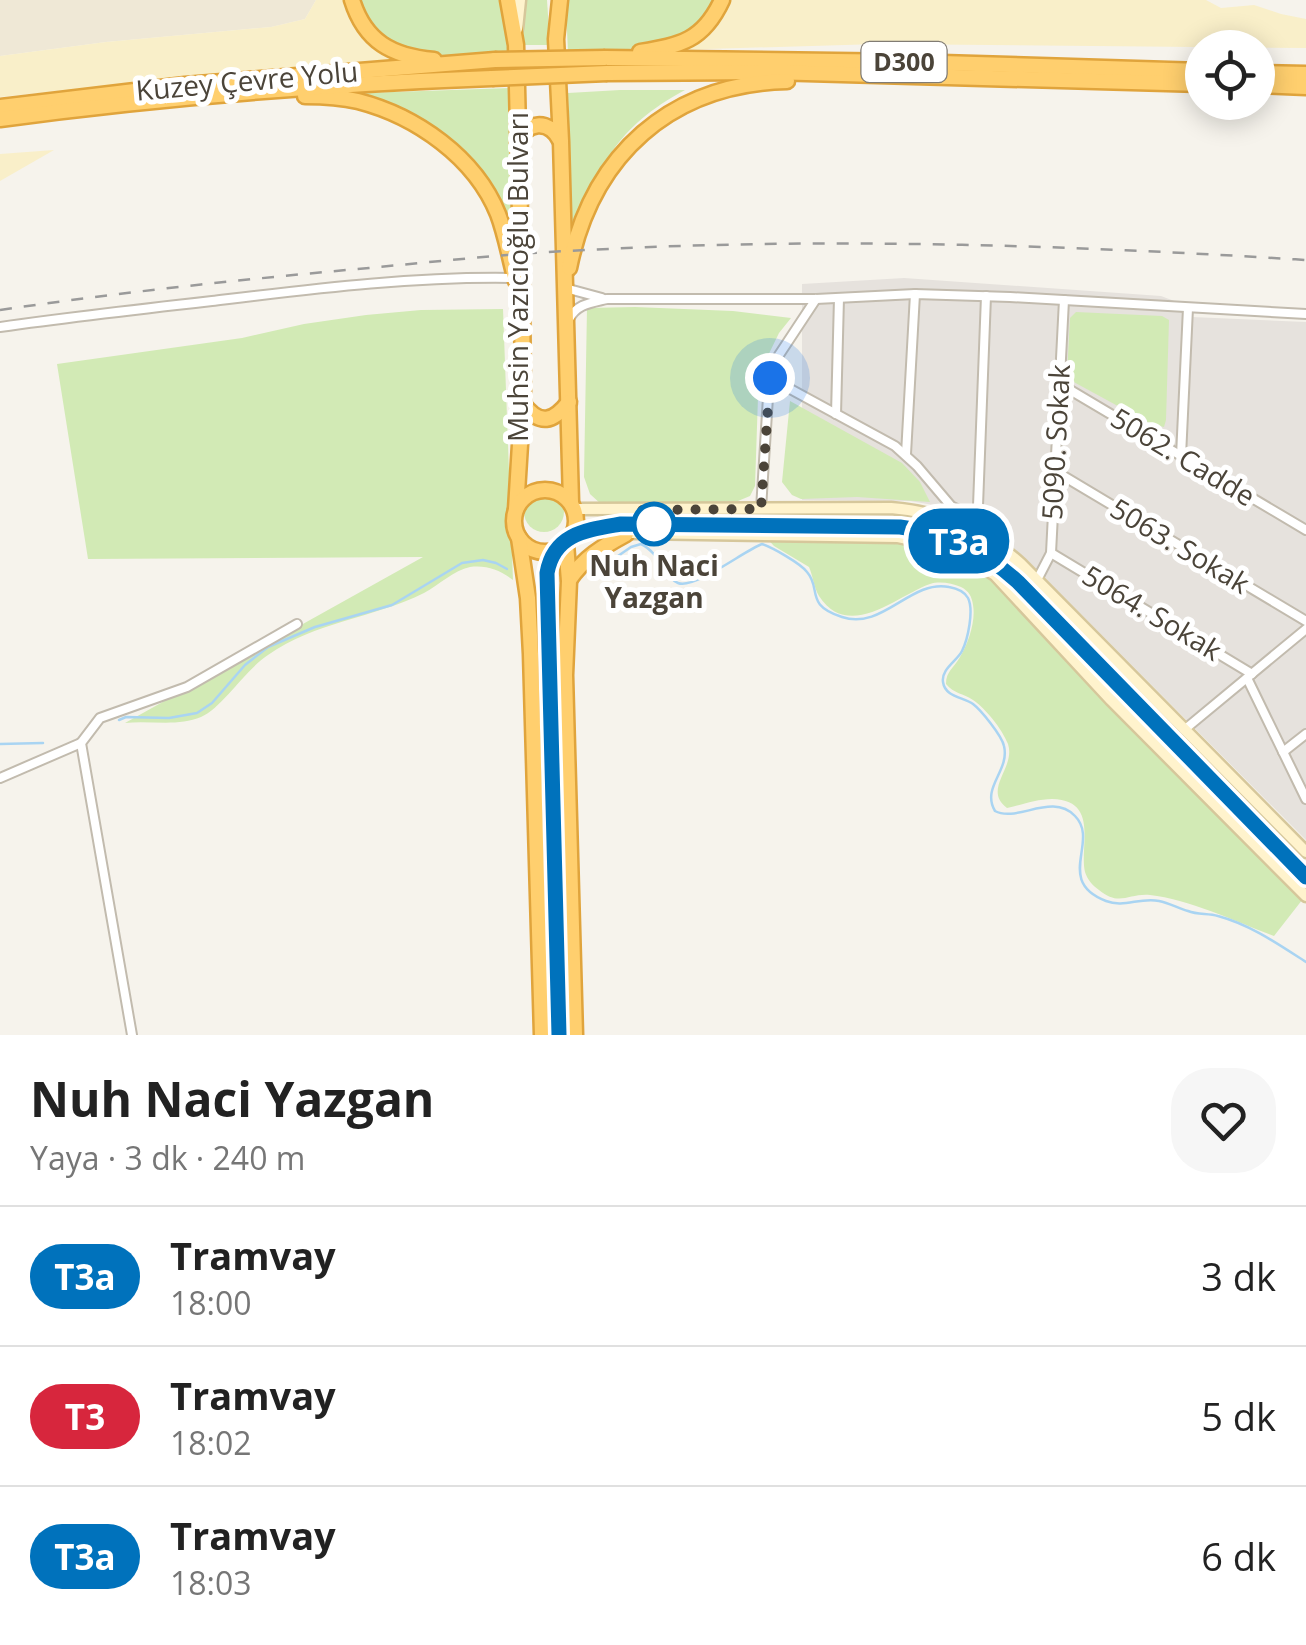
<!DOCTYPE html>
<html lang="tr">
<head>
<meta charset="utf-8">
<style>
	:root { --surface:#fff; --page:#f6f6f6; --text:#222; --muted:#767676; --line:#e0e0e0 }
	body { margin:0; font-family:"Open Sans",sans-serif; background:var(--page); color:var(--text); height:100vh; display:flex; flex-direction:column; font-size:38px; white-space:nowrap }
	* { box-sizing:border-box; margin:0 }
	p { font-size:32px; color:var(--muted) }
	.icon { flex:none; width:55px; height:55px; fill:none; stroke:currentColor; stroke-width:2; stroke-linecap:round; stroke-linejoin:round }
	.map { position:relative; height:1035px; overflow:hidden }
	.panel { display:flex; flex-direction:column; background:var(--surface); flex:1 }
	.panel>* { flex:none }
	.badge { padding:0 20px; border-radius:32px; font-size:35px; line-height:65px }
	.tools { position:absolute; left:1185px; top:30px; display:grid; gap:20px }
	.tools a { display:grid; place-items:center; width:90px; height:90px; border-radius:50%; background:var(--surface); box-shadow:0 5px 25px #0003; font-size:50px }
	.you { position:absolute; width:50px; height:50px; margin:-25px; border:8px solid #fff; border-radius:50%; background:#1a73e8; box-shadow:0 0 0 15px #1a73e833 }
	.map>.badge { position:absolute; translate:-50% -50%; box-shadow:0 0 0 5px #fff }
	.round { display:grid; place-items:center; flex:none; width:105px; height:105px; border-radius:40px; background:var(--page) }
	.head { display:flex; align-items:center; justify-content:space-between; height:170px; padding:0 30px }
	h1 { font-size:48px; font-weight:700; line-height:75px }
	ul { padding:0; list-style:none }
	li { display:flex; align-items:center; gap:30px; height:140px; padding:0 30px; border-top:2px solid var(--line) }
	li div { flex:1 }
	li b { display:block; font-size:38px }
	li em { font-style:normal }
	li .badge { min-width:110px; font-weight:700; text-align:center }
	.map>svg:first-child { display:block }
	.industrial { fill:#e6e2dd }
	.education { fill:#efe8d6 }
	.green { fill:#d2eab5 }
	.sand { fill:#f9efc9 }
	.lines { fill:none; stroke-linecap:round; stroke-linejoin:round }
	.stream { stroke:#a9d4f2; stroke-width:2.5 }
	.street-casing { stroke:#c2bbae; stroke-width:12 }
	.secondary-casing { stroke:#d6c79b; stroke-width:15 }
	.highway-casing { stroke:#e0a43c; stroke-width:19 }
	.street { stroke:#fff; stroke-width:8 }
	.secondary { stroke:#fff3cd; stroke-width:10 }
	.highway { stroke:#ffcf6e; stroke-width:14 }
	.tram { stroke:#9a9a9a; stroke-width:2.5 }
	.rail { stroke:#9a9a9a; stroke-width:2.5; stroke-dasharray:12 12; stroke-linecap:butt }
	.highway-bridge-casing { stroke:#e0a43c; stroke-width:19; stroke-linecap:butt }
	.highway-bridge { stroke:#ffcf6e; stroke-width:14 }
	.line-casing { stroke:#fff; stroke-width:22 }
	.line { stroke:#0072bc; stroke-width:15 }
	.walk { stroke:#4b4439; stroke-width:10; stroke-dasharray:0 18 }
	.stop-dot { fill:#fff; stroke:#0072bc; stroke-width:5 }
	.labels { text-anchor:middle; stroke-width:10; stroke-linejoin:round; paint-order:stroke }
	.shield { fill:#fff; stroke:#817c74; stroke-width:2.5 }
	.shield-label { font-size:25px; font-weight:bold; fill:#4b4439 }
	.street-label { font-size:28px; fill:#4b4439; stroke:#fff }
	.stop-label { font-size:28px; font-weight:bold; fill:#4b4439; stroke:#fff }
</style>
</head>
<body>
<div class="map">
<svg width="1306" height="1035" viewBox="0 0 1306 1035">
	<rect width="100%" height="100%" fill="#f6f3ec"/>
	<path class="industrial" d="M 904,278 L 1161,296 L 1177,302 L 1192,317 L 1306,322 L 1306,840 L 1025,558 L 979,522 L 939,506 L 910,501 L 802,500 L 802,284 Z"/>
	<path class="education" d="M 0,0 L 316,0 L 305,19 L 271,27 L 106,42 L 0,56 Z"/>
	<g class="green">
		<path d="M 361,0 L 503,0 L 509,54 C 454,55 379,68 361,0 Z"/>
		<path d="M 526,0 L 547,0 L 550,45 L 521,45 Z"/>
		<path d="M 568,0 L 718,0 L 694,33 L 648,48 L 568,52 L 566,10 Z"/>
		<path d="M 513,88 L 516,234 C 497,180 454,131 400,110 C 388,105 375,101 363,97 L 363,93 Z"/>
		<path d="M 620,90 L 685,90 C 616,127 598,167 572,237 L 568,93 Z"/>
		<path d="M 635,307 L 733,311 L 791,318 L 779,333 L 762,368 L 758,397 L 755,486 L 750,496 L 738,501 L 602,505 L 590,494 L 584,477 L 587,308 Z"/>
		<path d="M 503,309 L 513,580 C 500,570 487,565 470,567 C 454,570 439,585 424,593 C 374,618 314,622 268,655 C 244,671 223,707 201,717 C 178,727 149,720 125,723 L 423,557 L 88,559 L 57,364 L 242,338 L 304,324 L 366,315 L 421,310 Z"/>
		<path d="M 1076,312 L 1162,316 L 1169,320 L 1166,420 L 1164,427 L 1151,424 L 1070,380 L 1067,374 L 1070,318 Z"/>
		<path d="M 790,401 L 902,463 L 920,482 L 930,502 L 857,497 L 801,499 L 792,495 L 782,482 Z"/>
		<circle cx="544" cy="512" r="20"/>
		<path d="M 761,532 L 919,535 L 946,542 L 985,562 L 997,570 L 1057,627 L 1306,880 L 1306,895 L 1274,936 C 1237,922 1188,899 1150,895 C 1129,893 1119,907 1099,890 C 1093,886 1087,879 1085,872 C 1079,847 1100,800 1052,799 C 1037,799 1021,805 1007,808 C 982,789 1016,768 1008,744 C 1002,729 986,709 973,700 C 963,693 954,694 946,684 C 946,671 954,668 960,657 C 968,644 976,621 973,605 C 972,597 969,591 961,587 C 952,583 939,581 930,584 C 898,595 849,642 819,596 C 814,588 813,576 809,567 L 774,546 Z"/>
	</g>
	<g class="sand">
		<path d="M 316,0 L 345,0 C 357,38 371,36 396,62 L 273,69 L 0,97 L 0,56 L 106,42 L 271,27 L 305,19 Z"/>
		<path d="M 726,0 L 1206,0 L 1221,8 L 1254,5 L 1281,14 L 1306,19 L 1306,48 L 878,44 L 675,50 Z"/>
		<path d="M 54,150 L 0,181 L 0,154 Z"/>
	</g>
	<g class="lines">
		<g class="stream">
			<path d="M 592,574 L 631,547 L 641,544 C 660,553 665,578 678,583 C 694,590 745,550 762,544 C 773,548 800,563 807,572 C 822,589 804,605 842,617 C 882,631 911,579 949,587 C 955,588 964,591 968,598 C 974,610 968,639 962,651 C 957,661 941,669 943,682 C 945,697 963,697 973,704 C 981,710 1002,736 1004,746 C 1010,771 981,787 995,811 C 1017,823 1052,792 1075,816 C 1100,841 1054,881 1106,901 C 1124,908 1140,897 1159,901 C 1169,903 1178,908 1188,911 C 1198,915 1208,913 1218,916 C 1251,925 1278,944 1306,962"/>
			<path d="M 119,720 L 126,717 L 169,718 L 197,713 L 212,703 L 245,665 L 268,647 L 315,627 L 392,605 L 462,563 L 483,560 L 496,563 L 507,569"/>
			<path d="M 0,744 L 43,743"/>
		</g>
		<g class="street-casing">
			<g id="street">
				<path d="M 565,288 L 602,298"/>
				<path d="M 569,319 C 577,304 590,303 607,299 L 816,299 L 915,294 L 1010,297 L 1306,314"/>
				<path d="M 0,327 C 71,317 141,309 212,301 C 312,289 414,276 516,278"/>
				<path d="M 770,378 L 895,446 L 917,466 L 951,506 L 963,512 L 978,513"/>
				<path d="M 1060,384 L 1306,530"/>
				<path d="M 836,414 L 839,298"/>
				<path d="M 906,454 L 915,294"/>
				<path d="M 1181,456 L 1188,308"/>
				<path d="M 1055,471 L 1306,621"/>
				<path d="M 761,509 L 769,381 L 779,355 L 816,299"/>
				<path d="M 977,532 L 986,296"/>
				<path d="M 1051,553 L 1252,674"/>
				<path d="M 1037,580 L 1051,553 L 1064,300"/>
				<path d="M 1247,678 L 1306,799"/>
				<path d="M 1184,730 L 1306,629"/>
				<path d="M 1283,752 L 1306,734"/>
				<path d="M 0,778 L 81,743"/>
				<path d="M 132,1035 L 81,743 L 100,718 L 187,687 L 297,624"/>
			</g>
		</g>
		<g class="secondary-casing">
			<g id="secondary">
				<path d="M 517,29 L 520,0"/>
				<path d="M 574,509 L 891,508 C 941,512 984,530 1021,564 L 1306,852"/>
				<path d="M 574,532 L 898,537 L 945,547 L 967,557 L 995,575 L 1111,700 L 1306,896"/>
			</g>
		</g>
		<g class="highway-casing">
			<g id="highway">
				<path d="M 352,0 C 365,42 392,56 434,60"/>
				<path d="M 508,0 L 516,45 L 522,299 L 523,396 L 516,509"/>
				<path d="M 560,0 L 556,39 L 561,141 L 571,502"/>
				<path d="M 640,52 C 681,45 703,41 722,0"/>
				<path d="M 605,58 L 908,62 L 1202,71"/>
				<path d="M 607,73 L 771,72 L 1202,84"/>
				<path d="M 1258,73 L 1306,74"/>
				<path d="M 1258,85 L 1306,87"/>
				<path d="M 305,96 C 323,96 341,97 358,101 C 416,116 475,157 498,214 C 506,235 510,259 516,281"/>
				<path d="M 0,107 L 185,85 L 495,60"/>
				<path d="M 0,119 C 163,97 328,84 492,78"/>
				<path d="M 518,143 C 526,121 549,119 560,140"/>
				<path d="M 569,268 C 592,155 670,84 787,81"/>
				<path d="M 523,404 C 540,426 553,422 569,402"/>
				<circle cx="545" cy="521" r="31"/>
				<path d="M 519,538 L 528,598 L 531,654 L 542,1035"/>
				<path d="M 566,544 L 569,581 L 565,675 L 575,1035"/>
				<path d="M 569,580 C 584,558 602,547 626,534"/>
			</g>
		</g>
		<use href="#street" class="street"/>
		<use href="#secondary" class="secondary"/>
		<use href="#highway" class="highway"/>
		<path class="tram" d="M 555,1035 L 544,566 C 557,530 586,527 620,521 L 898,524 C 953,530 978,543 1021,577 L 1306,872"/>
		<path class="rail" d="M 0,310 C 122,292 246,279 369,268 C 441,261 514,253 587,250 C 827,237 1067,245 1306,260"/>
		<g class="highway-bridge-casing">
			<g id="highway-bridge">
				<path d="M 495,60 L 605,58"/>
				<path d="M 492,78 L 607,73"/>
			</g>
		</g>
		<use href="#highway-bridge" class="highway-bridge"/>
	</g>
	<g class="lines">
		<g class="line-casing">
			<path id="line" d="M 559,1035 L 547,573 C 554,533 587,530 621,524 L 900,527 C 950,533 980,548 1018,582 L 1306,877"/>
		</g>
		<use href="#line" class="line"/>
		<path class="walk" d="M 654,524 L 642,510 L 761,509 L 770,378"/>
	</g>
	<circle class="stop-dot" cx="654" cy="524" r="20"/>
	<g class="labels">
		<rect class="shield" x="861.5" y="42" width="85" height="40" rx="8"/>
		<g class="shield-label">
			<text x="904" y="71">D300</text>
		</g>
		<g class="street-label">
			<text transform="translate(247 81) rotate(-5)" y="10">Kuzey Çevre Yolu</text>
			<text transform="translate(518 277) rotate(-90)" y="10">Muhsin Yazıcıoğlu Bulvarı</text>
			<text transform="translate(1056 442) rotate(-87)" y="10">5090. Sokak</text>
			<text transform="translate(1183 457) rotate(31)" y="10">5062. Cadde</text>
			<text transform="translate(1180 546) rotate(31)" y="10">5063. Sokak</text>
			<text transform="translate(1152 613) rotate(31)" y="10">5064. Sokak</text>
		</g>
		<g class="stop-label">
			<text x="654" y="576">Nuh Naci<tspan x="654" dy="32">Yazgan</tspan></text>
		</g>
	</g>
</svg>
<div class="tools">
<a><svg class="icon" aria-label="locate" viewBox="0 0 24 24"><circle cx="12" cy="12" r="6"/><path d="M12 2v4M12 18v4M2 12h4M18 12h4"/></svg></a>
</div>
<div class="you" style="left:770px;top:378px"></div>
<b class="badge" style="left:959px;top:541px;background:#0072bc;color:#fff">T3a</b>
</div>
<section class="panel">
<div class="head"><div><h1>Nuh Naci Yazgan</h1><p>Yaya · 3 dk · 240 m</p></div><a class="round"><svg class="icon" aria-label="heart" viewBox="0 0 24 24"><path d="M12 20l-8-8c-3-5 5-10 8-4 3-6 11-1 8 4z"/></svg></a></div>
<ul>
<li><span class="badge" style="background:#0072bc;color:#fff">T3a</span><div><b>Tramvay</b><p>18:00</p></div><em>3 dk</em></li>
<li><span class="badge" style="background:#d7263d;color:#fff">T3</span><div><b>Tramvay</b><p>18:02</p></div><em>5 dk</em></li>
<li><span class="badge" style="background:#0072bc;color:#fff">T3a</span><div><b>Tramvay</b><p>18:03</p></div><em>6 dk</em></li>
</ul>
</section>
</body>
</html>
